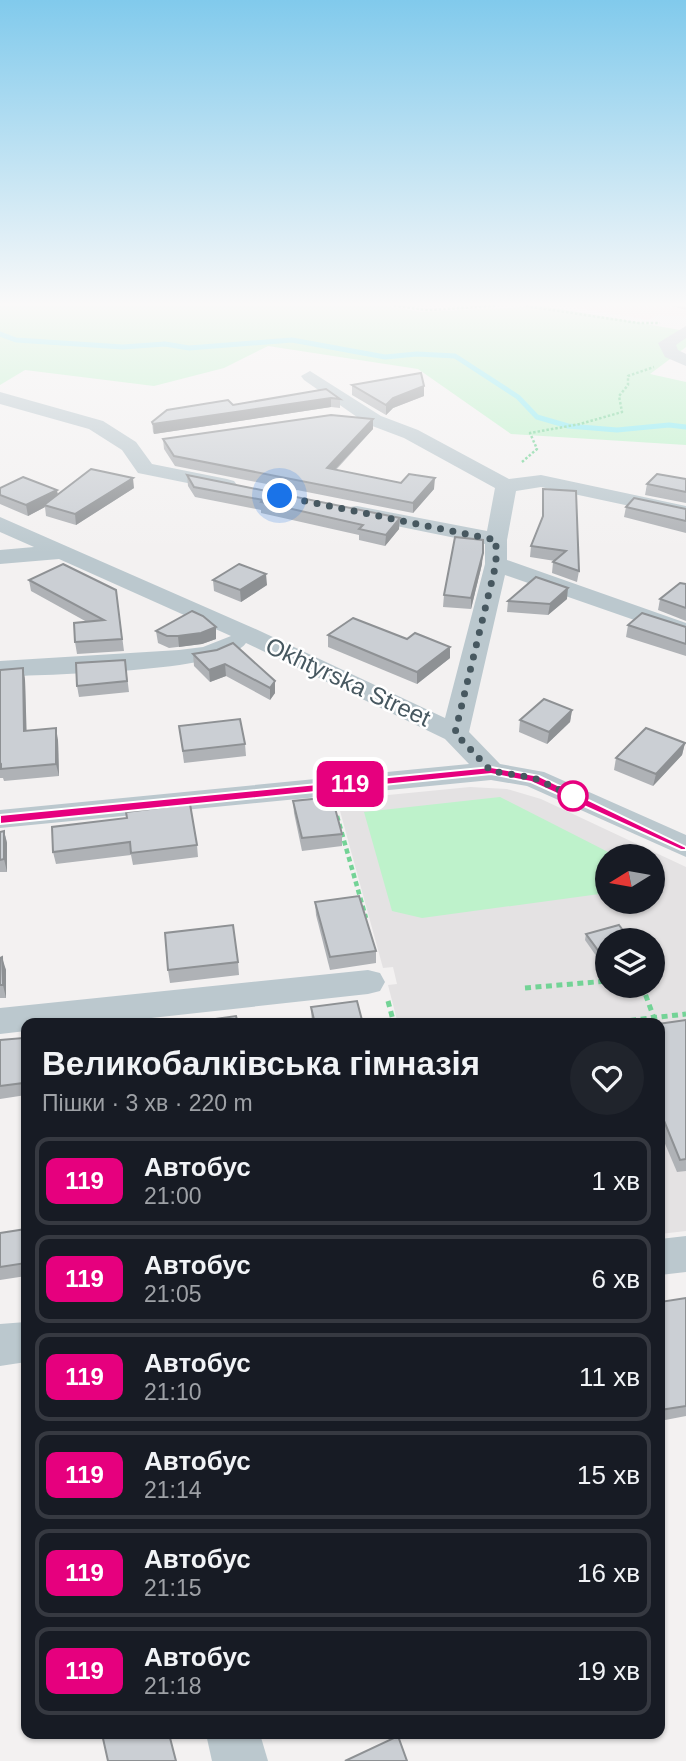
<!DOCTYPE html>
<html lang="uk">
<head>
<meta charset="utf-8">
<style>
	:root { --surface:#171b24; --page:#20242c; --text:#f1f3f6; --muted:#9ea1a6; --line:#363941 }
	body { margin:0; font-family:Arial,sans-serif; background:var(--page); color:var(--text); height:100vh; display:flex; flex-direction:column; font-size:26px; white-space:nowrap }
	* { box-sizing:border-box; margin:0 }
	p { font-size:23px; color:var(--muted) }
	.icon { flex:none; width:38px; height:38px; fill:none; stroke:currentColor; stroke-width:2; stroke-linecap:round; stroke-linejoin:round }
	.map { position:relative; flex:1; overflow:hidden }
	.drawer { position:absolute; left:21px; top:1018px; width:644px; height:721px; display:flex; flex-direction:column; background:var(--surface); border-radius:14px; box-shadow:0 2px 5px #0004 }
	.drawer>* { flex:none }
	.badge { padding:0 14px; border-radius:10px; font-size:24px; line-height:46px }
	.needle { width:46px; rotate:259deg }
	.buttons { position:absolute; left:595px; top:844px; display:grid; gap:14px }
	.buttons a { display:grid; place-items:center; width:70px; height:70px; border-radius:50%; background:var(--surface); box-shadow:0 2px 5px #0004; font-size:35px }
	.you { position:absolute; width:35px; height:35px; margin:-18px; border:5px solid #fff; border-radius:50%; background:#1a73e8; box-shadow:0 0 0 10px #1a73e833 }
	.map>.badge { position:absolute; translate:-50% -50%; box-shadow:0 0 0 4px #fff }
	.round { display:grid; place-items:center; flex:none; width:74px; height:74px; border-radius:37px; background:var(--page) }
	.head { display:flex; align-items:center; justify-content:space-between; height:119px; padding:0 21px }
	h1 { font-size:33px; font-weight:700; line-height:52px }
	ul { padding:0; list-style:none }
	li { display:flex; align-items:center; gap:21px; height:88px; margin:0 14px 10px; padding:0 7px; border:4px solid var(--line); border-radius:14px }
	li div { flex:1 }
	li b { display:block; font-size:26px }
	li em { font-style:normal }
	li .badge { min-width:77px; font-weight:700; text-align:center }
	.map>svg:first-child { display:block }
	.education { fill:#e4e2e3; fill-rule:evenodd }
	.medical { fill:#fde2e3 }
	.green { fill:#bef2cb }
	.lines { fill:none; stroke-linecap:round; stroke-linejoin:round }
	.stream { stroke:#88ebf2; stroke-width:5 }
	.path-far2 { stroke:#73d396; stroke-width:2.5; stroke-dasharray:2.5 2; stroke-linecap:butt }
	.path-far1 { stroke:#73d396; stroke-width:4.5; stroke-dasharray:5 3.5; stroke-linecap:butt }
	.path { stroke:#73d396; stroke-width:5; stroke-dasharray:6 4.5; stroke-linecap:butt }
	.minor { fill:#bbc8ce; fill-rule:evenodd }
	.wall { fill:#afb2b6 }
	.shaded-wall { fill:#8e9194 }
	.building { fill:#cbcfd4; stroke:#8e9194; stroke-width:2 }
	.line { fill:#e6007e; stroke:#fff; stroke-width:2 }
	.walk { stroke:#475860; stroke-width:7; stroke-dasharray:0 12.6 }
	.stop-dot { fill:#fff; stroke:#e6007e; stroke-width:3.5 }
	.labels { text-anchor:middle; stroke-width:5; stroke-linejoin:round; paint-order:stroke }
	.street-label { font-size:24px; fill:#475860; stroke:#fff }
</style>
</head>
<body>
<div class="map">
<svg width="686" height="1761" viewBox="0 0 686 1761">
	<rect width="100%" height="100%" fill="#f3f1f1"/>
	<path class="education" d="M 470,787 L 507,789 L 541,799 L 686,867 L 686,1231 L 660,1234 L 660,1024 L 398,1024 L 388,985 L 397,984 L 393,967 L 383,968 L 337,800 ZM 607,856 L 653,856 L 653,901 L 607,901 ZM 607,940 L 653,940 L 653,985 L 607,985 Z"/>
	<path class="medical" d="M 565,306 L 686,306 L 686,317 L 657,315 L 649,320 Z"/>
	<g class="green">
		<path d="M 0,306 L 384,306 L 422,312 L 543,306 L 686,331 L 686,347 L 650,374 L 686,382 L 686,445 L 511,434 L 418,369 L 268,346 L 224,368 L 154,386 L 25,370 L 0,385 Z"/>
		<path d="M 500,797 L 616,856 L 607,856 L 607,893 L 422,918 L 392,911 L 364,812 Z"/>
	</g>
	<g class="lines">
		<path class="stream" d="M 0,334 L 16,340 L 123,347 L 165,344 L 189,348 L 292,340 L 385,357 L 417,354 L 455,356 L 518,397 L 537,417 L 568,426 L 617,430 L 669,425 L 686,427"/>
		<g class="path-far2">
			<path d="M 394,306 L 428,310 L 496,306"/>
			<path d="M 526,306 L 638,323 L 660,323"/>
			<path d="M 522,462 L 537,449 L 530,433 L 580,424 L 622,412 L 619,396 L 628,385 L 628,376 L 654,367"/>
		</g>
		<path class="path-far1" d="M 337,816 L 366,918"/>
		<g class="path">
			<path d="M 642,985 L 654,1018"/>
			<path d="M 525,988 L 607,981"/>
			<path d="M 388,1001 L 394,1024"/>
			<path d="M 599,1024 L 686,1014"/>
		</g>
		<g class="minor">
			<path d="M 686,326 L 686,338 L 676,345 L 678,350 L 686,354 L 686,366 L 665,357 L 658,343 Z"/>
			<path d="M 310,371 L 381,416 L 418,430 L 509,479 L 541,475 L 686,506 L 686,518 L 541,487 L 516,491 L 507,540 L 507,560 L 686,623 L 686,638 L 505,575 L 469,732 L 500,764 L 544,772 L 686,835 L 686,857 L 527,786 L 491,780 L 0,828 L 0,810 L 469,764 L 445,739 L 246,643 C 226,673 42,674 0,677 L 0,661 L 179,650 L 203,647 L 231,636 L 59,559 L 0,564 L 0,550 L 34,547 L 0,532 L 0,517 L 260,631 L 445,718 L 485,564 L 485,544 L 357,518 L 349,517 L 346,512 L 349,507 L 357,506 L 487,531 L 495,488 L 404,438 L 367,424 L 304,380 L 301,376 Z"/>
			<path d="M 0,392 L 103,421 L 136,442 L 152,464 L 227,479 L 234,481 L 237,485 L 234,489 L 227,491 L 138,473 L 122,450 L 89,429 L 0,404 Z"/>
			<path d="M 368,970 L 380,973 L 385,982 L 380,991 L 368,994 L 97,1024 L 26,1024 L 26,1031 L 0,1034 L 0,1008 Z"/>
			<path d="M 686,1236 L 686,1272 L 660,1275 L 660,1239 Z"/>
			<path d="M 26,1322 L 26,1362 L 0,1366 L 0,1324 Z"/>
			<path d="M 206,1734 L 260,1734 L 268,1761 L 212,1761 Z"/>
		</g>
	</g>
	<g class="wall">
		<path d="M 672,306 L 686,306 L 686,310 Z"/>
		<path d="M 352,385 L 424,386 L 424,396 L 393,408 L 386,415 L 352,395 Z"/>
		<path d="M 326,389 L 340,399 L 340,408 L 331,407 L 154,434 L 153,432 L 152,422 L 233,405 Z"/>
		<path d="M 373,419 L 373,429 L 336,470 L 434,489 L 413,513 L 175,466 L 164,449 L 163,439 Z"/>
		<path d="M 187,475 L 399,529 L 385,546 L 359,540 L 359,535 L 261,513 L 261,510 L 195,497 L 188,486 Z"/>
		<path d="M 686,479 L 686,503 L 645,495 L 647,484 Z"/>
		<path d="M 0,488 L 58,495 L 134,488 L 76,525 L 46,516 L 45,507 L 28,516 L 0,504 Z"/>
		<path d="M 543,489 L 579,571 L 577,582 L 552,573 L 553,562 L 555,561 L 530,557 L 531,546 L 542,519 Z"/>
		<path d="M 626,507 L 686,509 L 686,533 L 624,517 Z"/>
		<path d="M 482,564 L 471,609 L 443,607 L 444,595 Z"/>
		<path d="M 29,580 L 116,590 L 124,651 L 77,654 L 75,642 L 87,622 L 31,591 Z"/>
		<path d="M 213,580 L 267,585 L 241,602 L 214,591 Z"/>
		<path d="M 686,584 L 686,621 L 658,610 L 660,599 Z"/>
		<path d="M 567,599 L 548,615 L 507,612 L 508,601 Z"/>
		<path d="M 628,625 L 686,627 L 686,656 L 626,637 Z"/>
		<path d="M 216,627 L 216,639 L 202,644 L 169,648 L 158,643 L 156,631 Z"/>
		<path d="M 328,635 L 450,658 L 417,684 L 328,647 Z"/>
		<path d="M 217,650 L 275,681 L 275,693 L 270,700 L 226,676 L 210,682 L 194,666 L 193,654 Z"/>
		<path d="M 125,660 L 129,692 L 79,697 L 77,686 Z"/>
		<path d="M 23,668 L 25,680 L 26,731 L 58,740 L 59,776 L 4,781 L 3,778 L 0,778 L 0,670 Z"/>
		<path d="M 572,710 L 570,722 L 547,744 L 519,732 L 520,720 Z"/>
		<path d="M 179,726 L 245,744 L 246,756 L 184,763 Z"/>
		<path d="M 685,743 L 682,755 L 653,786 L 614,770 L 616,758 Z"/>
		<path d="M 293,801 L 342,834 L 342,846 L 302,851 L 294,813 Z"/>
		<path d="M 127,818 L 197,845 L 198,857 L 133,865 L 131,855 L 56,864 L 53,852 Z"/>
		<path d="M 4,831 L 7,843 L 7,872 L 0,872 L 0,832 Z"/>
		<path d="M 315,902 L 376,951 L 376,963 L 330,970 L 316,915 Z"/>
		<path d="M 586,934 L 607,940 L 607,957 L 599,960 L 585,940 Z"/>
		<path d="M 0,958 L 6,970 L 6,998 L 0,998 Z"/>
		<path d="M 238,962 L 239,975 L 170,983 L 168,970 Z"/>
		<path d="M 311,1007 L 363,1024 L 312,1024 Z"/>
		<path d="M 686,1020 L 686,1171 L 677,1172 L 660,1132 L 660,1024 Z"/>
		<path d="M 0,1040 L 26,1050 L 26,1095 L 0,1099 Z"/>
		<path d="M 26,1229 L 26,1276 L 0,1280 L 0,1233 Z"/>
		<path d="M 686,1298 L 686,1416 L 660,1421 L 660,1302 Z"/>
	</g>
	<g class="shaded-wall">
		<path d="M 424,386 L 424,396 L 393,408 L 386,415 L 386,405 L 393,398 Z"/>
		<path d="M 331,398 L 331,407 L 154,434 L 153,424 Z"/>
		<path d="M 373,419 L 373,429 L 327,478 L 327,468 Z"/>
		<path d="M 133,478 L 134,488 L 76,525 L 75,514 Z"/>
		<path d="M 435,478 L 434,489 L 413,513 L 413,503 Z"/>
		<path d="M 57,490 L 59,500 L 44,505 L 45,507 L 28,516 L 26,505 Z"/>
		<path d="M 400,518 L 399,529 L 385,546 L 386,535 Z"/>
		<path d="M 483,553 L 482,564 L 471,609 L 471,598 Z"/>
		<path d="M 266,574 L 267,585 L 241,602 L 240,590 Z"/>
		<path d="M 568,588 L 567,599 L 548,615 L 550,604 Z"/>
		<path d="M 216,627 L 216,639 L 202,644 L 179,647 L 178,636 Z"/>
		<path d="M 450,647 L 450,658 L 417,684 L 417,672 Z"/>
		<path d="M 225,664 L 226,676 L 210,682 L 209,670 Z"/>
		<path d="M 23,668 L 25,680 L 27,743 L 24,731 Z"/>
		<path d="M 275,681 L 275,693 L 270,700 L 270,688 Z"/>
		<path d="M 572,710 L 570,722 L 547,744 L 549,732 Z"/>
		<path d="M 56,728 L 58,740 L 59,776 L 56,764 Z"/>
		<path d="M 685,743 L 682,755 L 653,786 L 656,774 Z"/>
		<path d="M 4,831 L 7,843 L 7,872 L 4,859 Z"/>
		<path d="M 607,951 L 607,957 L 599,960 L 600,953 Z"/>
		<path d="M 2,957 L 6,970 L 6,998 L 3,985 Z"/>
		<path d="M 23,1038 L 26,1050 L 26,1095 L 23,1083 Z"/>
	</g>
	<g class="building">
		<path d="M 421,373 L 424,386 L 393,398 L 386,405 L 352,385 Z"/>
		<path d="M 326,389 L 340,399 L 331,398 L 153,424 L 152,422 L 167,410 L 228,400 L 233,405 Z"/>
		<path d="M 331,415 L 373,419 L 327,468 L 401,483 L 409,474 L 435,478 L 413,503 L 174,456 L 163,439 Z"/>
		<path d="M 91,469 L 133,478 L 75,514 L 44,505 Z"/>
		<path d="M 657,474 L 686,479 L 686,492 L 647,484 Z"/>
		<path d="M 187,475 L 400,518 L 386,535 L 359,529 L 363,525 L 261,502 L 263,500 L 194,487 Z"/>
		<path d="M 23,477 L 57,490 L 26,505 L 0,495 L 0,488 Z"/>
		<path d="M 543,489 L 576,491 L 579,571 L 553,562 L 566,551 L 531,546 L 543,516 Z"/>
		<path d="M 634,498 L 686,509 L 686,521 L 626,507 Z"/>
		<path d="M 455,537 L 483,540 L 483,553 L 471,598 L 444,595 Z"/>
		<path d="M 63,564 L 116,590 L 122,639 L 75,642 L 74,623 L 104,620 L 29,580 Z"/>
		<path d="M 239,564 L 266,574 L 240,590 L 213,580 Z"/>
		<path d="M 536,577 L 568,588 L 550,604 L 508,601 Z"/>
		<path d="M 680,583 L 686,584 L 686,608 L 660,599 Z"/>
		<path d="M 192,611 L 203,616 L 216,627 L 201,633 L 178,636 L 167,636 L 156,631 Z"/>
		<path d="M 642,613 L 686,627 L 686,644 L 628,625 Z"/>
		<path d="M 353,618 L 407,639 L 415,633 L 450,647 L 417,672 L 328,635 Z"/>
		<path d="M 233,643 L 275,681 L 270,688 L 225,664 L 209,670 L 193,654 L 217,650 Z"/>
		<path d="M 125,660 L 127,681 L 77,686 L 76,663 Z"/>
		<path d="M 23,668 L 24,731 L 56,728 L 56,764 L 1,769 L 1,765 L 0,766 L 0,670 Z"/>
		<path d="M 544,699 L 572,710 L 549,732 L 520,720 Z"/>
		<path d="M 240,719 L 245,744 L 183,751 L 179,726 Z"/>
		<path d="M 646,728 L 685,743 L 656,774 L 616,758 Z"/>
		<path d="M 332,797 L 342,834 L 302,838 L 293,801 Z"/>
		<path d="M 190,804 L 197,845 L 131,853 L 130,842 L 53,852 L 52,827 L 127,818 L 126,812 Z"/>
		<path d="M 4,831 L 4,859 L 0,860 L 0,832 Z"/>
		<path d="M 359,896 L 376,951 L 330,957 L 315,902 Z"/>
		<path d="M 233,925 L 238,962 L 168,970 L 165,933 Z"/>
		<path d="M 619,925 L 630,940 L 607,940 L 607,951 L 600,953 L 586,934 Z"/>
		<path d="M 2,957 L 3,985 L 0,985 L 0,958 Z"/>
		<path d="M 357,1001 L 363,1024 L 315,1024 L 311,1007 Z"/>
		<path d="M 236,1016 L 238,1024 L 181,1024 Z"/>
		<path d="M 686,1020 L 686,1159 L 680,1160 L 660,1111 L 660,1024 L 658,1024 Z"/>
		<path d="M 23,1038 L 23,1083 L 0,1086 L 0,1040 Z"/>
		<path d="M 26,1229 L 26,1263 L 0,1267 L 0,1233 Z"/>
		<path d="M 686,1298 L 686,1406 L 660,1410 L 660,1302 Z"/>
		<path d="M 102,1734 L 169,1734 L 176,1761 L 108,1761 Z"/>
		<path d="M 398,1736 L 407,1761 L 345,1761 Z"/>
	</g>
	<linearGradient id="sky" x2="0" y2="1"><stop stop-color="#81caec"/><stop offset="0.55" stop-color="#faf9f9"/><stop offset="1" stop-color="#faf9f9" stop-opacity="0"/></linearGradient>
	<rect width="686" height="553" fill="url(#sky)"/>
	<path class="line" d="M 491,767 L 539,776 L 686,847 L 686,850 L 681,850 L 531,782 L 491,774 L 0,824 L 0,815 Z"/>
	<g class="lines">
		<path class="walk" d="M 280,496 L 496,540 L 496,564 L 455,733 L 491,771 L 534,778 L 573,796"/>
	</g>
	<circle class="stop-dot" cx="573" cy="796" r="14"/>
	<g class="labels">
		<g class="street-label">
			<text transform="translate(348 682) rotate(25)" y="8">Okhtyrska Street</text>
		</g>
	</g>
</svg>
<div class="buttons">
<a><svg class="needle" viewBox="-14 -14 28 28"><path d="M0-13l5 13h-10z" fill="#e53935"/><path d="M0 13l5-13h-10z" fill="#9ea1a6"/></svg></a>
<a><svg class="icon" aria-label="layers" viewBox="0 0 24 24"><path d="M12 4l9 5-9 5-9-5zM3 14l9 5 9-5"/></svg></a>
</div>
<div class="you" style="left:280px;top:496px"></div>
<b class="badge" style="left:350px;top:784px;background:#e6007e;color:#fff">119</b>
<section class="drawer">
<div class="head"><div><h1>Великобалківська гімназія</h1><p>Пішки · 3 хв · 220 m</p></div><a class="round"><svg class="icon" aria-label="heart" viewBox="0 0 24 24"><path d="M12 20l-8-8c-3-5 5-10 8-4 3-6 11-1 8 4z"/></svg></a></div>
<ul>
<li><span class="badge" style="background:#e6007e;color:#fff">119</span><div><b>Автобус</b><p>21:00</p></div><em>1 хв</em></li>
<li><span class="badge" style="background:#e6007e;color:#fff">119</span><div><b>Автобус</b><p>21:05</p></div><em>6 хв</em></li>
<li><span class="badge" style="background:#e6007e;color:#fff">119</span><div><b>Автобус</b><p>21:10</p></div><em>11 хв</em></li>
<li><span class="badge" style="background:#e6007e;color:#fff">119</span><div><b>Автобус</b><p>21:14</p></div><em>15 хв</em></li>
<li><span class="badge" style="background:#e6007e;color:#fff">119</span><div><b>Автобус</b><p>21:15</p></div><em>16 хв</em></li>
<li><span class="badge" style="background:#e6007e;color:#fff">119</span><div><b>Автобус</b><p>21:18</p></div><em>19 хв</em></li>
</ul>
</section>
</div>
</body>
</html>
